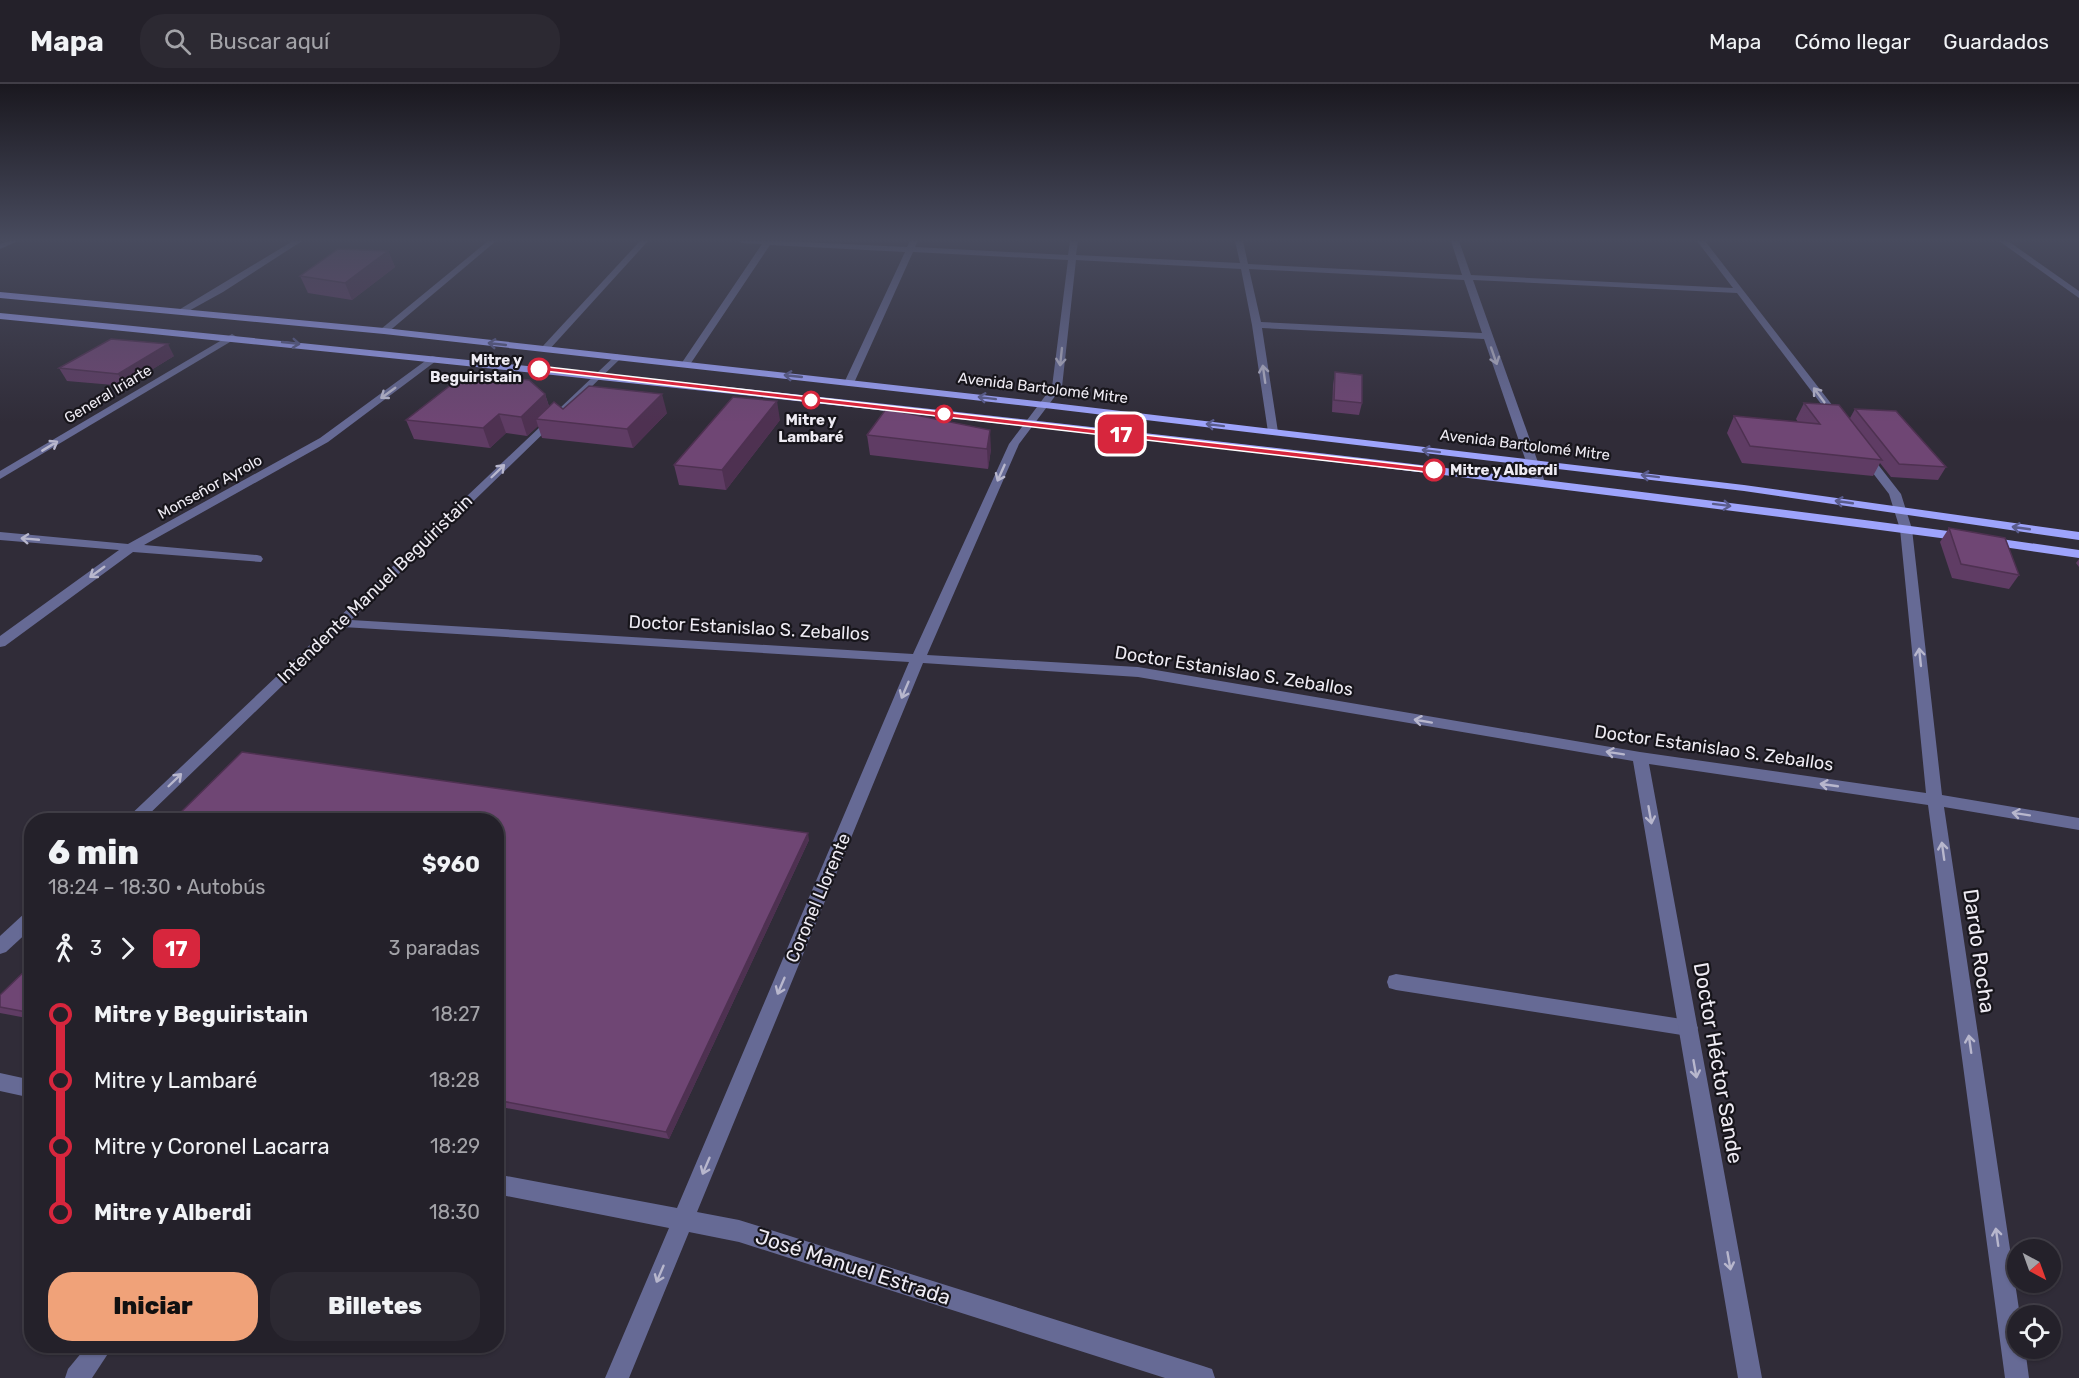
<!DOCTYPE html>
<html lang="es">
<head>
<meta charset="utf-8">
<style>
	:root { --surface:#24212a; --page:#2c2932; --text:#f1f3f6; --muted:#a3a3a8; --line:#413e47; --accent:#f0a279 }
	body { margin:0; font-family:Rubik,sans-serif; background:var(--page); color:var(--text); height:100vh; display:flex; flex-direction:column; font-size:22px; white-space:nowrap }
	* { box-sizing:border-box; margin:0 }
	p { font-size:20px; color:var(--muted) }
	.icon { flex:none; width:33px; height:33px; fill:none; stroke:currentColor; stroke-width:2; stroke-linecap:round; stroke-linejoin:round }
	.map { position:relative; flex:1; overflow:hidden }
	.sheet { position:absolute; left:24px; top:729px; width:480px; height:540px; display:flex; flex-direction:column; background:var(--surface); border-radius:24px; box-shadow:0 2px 4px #0004,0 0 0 2px var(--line) }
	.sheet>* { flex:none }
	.badge { padding:0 12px; border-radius:9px; font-size:21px; line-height:39px }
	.needle { width:39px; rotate:139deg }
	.fabs { position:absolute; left:2007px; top:1155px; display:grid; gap:12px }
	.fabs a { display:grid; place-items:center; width:54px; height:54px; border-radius:50%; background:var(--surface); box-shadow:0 2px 4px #0004,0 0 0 2px var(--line); font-size:30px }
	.map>.badge { position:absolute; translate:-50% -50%; box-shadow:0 0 0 3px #fff }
	.legs { display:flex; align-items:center; gap:9px; height:66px; padding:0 24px; font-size:20px }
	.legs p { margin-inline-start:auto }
	.headline { display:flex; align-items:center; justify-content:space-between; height:102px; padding:0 24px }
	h1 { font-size:33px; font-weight:800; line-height:45px }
	.button { display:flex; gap:12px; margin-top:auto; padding:12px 24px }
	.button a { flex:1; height:69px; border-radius:24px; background:var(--accent); color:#111; font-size:24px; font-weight:800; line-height:69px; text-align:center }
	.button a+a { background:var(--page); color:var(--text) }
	ul { padding:0 24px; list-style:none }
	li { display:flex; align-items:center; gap:21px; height:66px; font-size:22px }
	li i { display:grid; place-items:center; width:9px; height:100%; margin:0 8px; background:currentColor }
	li i::after { content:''; width:15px; height:15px; margin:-8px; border:4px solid; border-radius:50%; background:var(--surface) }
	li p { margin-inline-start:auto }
	li:first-child i { background:linear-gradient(#0000 50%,currentColor 0) }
	li:last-child i { background:linear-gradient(currentColor 50%,#0000 0) }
	header { display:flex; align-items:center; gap:36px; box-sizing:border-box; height:84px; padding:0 30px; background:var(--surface); border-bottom:2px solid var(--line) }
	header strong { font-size:28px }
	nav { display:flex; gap:33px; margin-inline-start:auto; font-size:21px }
	.search { width:420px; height:54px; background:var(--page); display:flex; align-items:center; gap:15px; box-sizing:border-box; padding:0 21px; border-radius:24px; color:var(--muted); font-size:22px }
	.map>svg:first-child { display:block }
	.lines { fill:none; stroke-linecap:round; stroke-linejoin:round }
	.service { fill:#666a95; fill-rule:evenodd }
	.minor { fill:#666a95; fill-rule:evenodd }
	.primary { fill:#9ea4fc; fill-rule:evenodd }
	.wall { fill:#5f3c64 }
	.shaded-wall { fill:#4e3151 }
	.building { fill:#6f4674; stroke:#4e3151; stroke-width:1.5 }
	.oneway { stroke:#5a5c8c }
	.oneway2 { stroke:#b8b7cd }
	.line-1 { fill:#d7263d; stroke:#fff; stroke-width:1.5 }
	.stop-1-dot { fill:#fff; stroke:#d7263d; stroke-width:3 }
	.labels { text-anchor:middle; stroke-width:4.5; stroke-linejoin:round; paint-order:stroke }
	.far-stop-label { font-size:15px; font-weight:bold; fill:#eeebf3; stroke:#17151b; text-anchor:end }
	.far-street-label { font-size:15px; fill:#eeebf3; stroke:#17151b }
	.street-label { font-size:18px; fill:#eeebf3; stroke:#17151b }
	.near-street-label { font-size:21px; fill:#eeebf3; stroke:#17151b }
</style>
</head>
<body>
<header>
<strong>Mapa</strong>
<div class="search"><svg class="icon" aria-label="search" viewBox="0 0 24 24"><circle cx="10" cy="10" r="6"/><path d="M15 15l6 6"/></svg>Buscar aquí</div>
<nav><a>Mapa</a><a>Cómo llegar</a><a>Guardados</a></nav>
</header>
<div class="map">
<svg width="2079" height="1294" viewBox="0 0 2079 1294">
	<rect width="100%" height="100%" fill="#302c38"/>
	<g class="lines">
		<path class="service" d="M 1396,890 L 1688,936 L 1695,938 L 1698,944 L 1695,950 L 1688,952 L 1396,906 L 1389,904 L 1387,898 L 1389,892 Z"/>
		<g class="minor">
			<path d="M 8,157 L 18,157 L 0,165 L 0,160 Z"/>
			<path d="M 293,157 L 302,157 L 223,208 L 185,229 L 177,227 Z"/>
			<path d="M 488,157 L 496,157 L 387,249 L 381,249 L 381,245 Z"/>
			<path d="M 640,157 L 648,157 L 548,267 L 542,267 L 542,263 Z"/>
			<path d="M 738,157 L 782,157 L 907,163 L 910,157 L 918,157 L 915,163 L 1068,171 L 1070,157 L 1078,157 L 1076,171 L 1240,179 L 1235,157 L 1243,157 L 1248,180 L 1462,191 L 1451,157 L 1459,157 L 1471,191 L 1733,204 L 1697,157 L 1705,157 L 1843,335 L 1842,337 L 1834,337 L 1737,209 L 1473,196 L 1545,398 L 1539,401 L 1533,398 L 1484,255 L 1262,244 L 1278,348 L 1273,351 L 1268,348 L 1252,241 L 1241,185 L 1076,176 L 1062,303 L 1019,360 L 927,571 L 1138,583 L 1640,668 L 1926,709 L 1900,445 L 1889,410 L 1859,371 L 1865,368 L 1869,369 L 1901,410 L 1912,445 L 1942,711 L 2079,734 L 2079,746 L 1944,723 L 2020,1232 L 2018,1232 L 2018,1264 L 2025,1264 L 2029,1294 L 2005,1294 L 1928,721 L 1649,680 L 1762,1294 L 1738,1294 L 1633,677 L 1138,593 L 923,579 L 697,1128 L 739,1136 L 1203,1282 L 1212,1285 L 1215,1294 L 1165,1294 L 739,1158 L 689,1148 L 629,1294 L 605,1294 L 669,1144 L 496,1110 L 496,1090 L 677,1124 L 909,578 L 343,543 L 143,736 L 125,736 L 617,270 L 622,273 L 620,275 L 351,536 L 913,570 L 1009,360 L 1052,303 L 1068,176 L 913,168 L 854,299 L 849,302 L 844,299 L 905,168 L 770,161 L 689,282 L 683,282 L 681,280 L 762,160 L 742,159 ZM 1249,185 L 1464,196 L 1482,249 L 1261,238 Z"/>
			<path d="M 1999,157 L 2008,157 L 2079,207 L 2079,214 Z"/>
			<path d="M 232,250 L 237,253 L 235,255 L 0,395 L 0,387 Z"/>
			<path d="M 432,272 L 440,274 L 328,358 L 144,461 L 257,471 L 261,472 L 263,475 L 261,478 L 133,468 L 5,562 L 0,563 L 0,552 L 119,466 L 0,456 L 0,448 L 128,460 L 320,354 Z"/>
			<path d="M 32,826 L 32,844 L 6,868 L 0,870 L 0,852 L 26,828 Z"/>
			<path d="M 0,989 L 32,996 L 32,1014 L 0,1007 Z"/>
			<path d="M 87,1262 L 113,1262 L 92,1294 L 65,1294 L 68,1285 Z"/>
		</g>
		<g class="primary">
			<path d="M 0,208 L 384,244 L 1045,318 L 1744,401 L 2079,448 L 2079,456 L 1744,407 L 1045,324 L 384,250 L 0,214 Z"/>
			<path d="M 0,229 C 655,293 1310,363 1963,449 L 1969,453 L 1963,457 C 1310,370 655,299 0,235 Z"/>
			<path d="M 1987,453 L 2079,466 L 2079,474 L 1983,460 L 1981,457 L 1983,454 Z"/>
		</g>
	</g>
	<g class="wall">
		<path d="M 388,167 L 395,183 L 352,216 L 308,209 L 300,192 Z"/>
		<path d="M 174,272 L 125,302 L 67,297 L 59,284 Z"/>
		<path d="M 1335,288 L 1362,319 L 1359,331 L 1332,328 L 1333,301 Z"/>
		<path d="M 545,310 L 549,322 L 563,325 L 667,329 L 633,364 L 542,354 L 538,342 L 527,352 L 506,349 L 490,364 L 414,355 L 406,336 Z"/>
		<path d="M 1804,319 L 1850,334 L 1855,325 L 1946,383 L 1938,396 L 1891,393 L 1880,379 L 1873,392 L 1742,379 L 1727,349 L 1734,332 L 1798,338 L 1796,335 Z"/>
		<path d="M 780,336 L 726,406 L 679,401 L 674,381 Z"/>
		<path d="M 867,351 L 991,365 L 988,385 L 870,371 Z"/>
		<path d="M 1949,444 L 2019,491 L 2009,505 L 1952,494 L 1940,458 Z"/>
		<path d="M 2079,475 L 2079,483 L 2076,479 Z"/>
		<path d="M 496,736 L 809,756 L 669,1055 L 496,1022 Z"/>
		<path d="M 32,880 L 32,935 L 0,929 L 0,911 Z"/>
	</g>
	<g class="shaded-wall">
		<path d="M 388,167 L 395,183 L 352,216 L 345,199 Z"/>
		<path d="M 168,260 L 174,272 L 125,302 L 118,290 Z"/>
		<path d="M 545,310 L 551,329 L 536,335 L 538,342 L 527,352 L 521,333 Z"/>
		<path d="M 662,310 L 667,329 L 633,364 L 627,345 Z"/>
		<path d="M 777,317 L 780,336 L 726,406 L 722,386 Z"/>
		<path d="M 499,330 L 506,349 L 490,364 L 483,344 Z"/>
		<path d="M 990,346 L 991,365 L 988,385 L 987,365 Z"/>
		<path d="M 808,749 L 809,756 L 669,1055 L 666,1048 Z"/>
	</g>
	<g class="building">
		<path d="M 338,165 L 388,167 L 345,199 L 300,192 Z"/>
		<path d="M 111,255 L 168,260 L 118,290 L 59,284 Z"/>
		<path d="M 1335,288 L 1362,291 L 1362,319 L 1334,316 Z"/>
		<path d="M 465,290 L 529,296 L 545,310 L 521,333 L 499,330 L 483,344 L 406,336 Z"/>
		<path d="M 589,302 L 662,310 L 627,345 L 536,335 L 554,318 L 563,325 Z"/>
		<path d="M 733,313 L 777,317 L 722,386 L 674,381 Z"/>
		<path d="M 1804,319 L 1839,321 L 1882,376 L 1750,362 L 1734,332 L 1820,340 Z"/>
		<path d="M 886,325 L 990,346 L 987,365 L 867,351 Z"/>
		<path d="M 1855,325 L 1896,327 L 1946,383 L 1899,380 Z"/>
		<path d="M 1949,444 L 2005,454 L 2019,491 L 1961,480 Z"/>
		<path d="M 242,668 L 808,749 L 666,1048 L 496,1016 L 496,736 L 173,736 Z"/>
		<path d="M 32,880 L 32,929 L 0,923 L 0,911 Z"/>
	</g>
	<defs><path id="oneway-shaft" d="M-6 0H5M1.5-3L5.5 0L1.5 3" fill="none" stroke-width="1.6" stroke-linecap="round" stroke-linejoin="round" transform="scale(1.5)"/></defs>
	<g class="oneway">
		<use href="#oneway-shaft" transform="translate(291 259) rotate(6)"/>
		<use href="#oneway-shaft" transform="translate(497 260) rotate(-174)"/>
		<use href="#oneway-shaft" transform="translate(793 292) rotate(-174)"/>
		<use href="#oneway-shaft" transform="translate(987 314) rotate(-173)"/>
		<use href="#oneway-shaft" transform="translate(1215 341) rotate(-173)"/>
		<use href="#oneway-shaft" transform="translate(1431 367) rotate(-173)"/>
		<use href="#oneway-shaft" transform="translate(1650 392) rotate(-173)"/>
		<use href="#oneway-shaft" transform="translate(1844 418) rotate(-172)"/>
		<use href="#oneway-shaft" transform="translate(1722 421) rotate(7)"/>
		<use href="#oneway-shaft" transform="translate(2021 444) rotate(-172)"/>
	</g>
	<g class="oneway2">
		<use href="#oneway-shaft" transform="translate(1494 272) rotate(71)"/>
		<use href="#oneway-shaft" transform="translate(1061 273) rotate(96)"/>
		<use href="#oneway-shaft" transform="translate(1264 290) rotate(-98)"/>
		<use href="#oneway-shaft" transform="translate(388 309) rotate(144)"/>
		<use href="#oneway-shaft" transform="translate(1819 311) rotate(-127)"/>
		<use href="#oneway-shaft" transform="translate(50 362) rotate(-31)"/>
		<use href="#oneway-shaft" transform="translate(498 387) rotate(-44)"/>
		<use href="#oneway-shaft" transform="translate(1001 389) rotate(114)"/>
		<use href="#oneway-shaft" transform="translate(30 455) rotate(-175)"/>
		<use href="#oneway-shaft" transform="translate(97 488) rotate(144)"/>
		<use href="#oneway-shaft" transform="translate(1920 573) rotate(-96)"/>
		<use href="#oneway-shaft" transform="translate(905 606) rotate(113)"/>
		<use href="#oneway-shaft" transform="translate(1423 637) rotate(-170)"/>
		<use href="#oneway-shaft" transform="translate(1615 669) rotate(-171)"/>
		<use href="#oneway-shaft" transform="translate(175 696) rotate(-44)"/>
		<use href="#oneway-shaft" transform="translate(1829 701) rotate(-172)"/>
		<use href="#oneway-shaft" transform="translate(2021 730) rotate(-171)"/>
		<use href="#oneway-shaft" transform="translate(1650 731) rotate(80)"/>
		<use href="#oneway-shaft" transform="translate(1943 767) rotate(-98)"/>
		<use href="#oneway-shaft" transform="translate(781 902) rotate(113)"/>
		<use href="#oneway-shaft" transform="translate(1970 960) rotate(-98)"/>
		<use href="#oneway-shaft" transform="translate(1695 985) rotate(80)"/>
		<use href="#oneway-shaft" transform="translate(706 1082) rotate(113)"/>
		<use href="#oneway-shaft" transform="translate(1997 1153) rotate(-98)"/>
		<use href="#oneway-shaft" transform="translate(1729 1177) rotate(80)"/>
		<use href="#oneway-shaft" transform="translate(660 1190) rotate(113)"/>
	</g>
	<linearGradient id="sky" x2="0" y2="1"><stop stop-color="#1a181f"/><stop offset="0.46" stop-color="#484b5e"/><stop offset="1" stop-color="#484b5e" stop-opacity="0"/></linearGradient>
	<rect width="2079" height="338" fill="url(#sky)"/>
	<path class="line-1" d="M 539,282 L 1434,384 L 1438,386 L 1434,389 L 536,286 L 536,283 Z"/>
	<g class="stop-1-dot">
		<circle cx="539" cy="285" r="10"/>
		<circle cx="811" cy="316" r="8"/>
		<circle cx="944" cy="330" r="8"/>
		<circle cx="1434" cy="386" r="10"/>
	</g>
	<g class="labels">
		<g class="far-stop-label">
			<text x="522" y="281">Mitre y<tspan x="522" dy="17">Beguiristain</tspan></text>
			<text x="811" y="341" text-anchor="middle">Mitre y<tspan x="811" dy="17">Lambaré</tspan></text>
			<text x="1450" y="391" text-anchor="start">Mitre y Alberdi</text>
		</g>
		<g class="far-street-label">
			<text transform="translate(1043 304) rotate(7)" y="5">Avenida Bartolomé Mitre</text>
			<text transform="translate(108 310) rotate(-31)" y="5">General Iriarte</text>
			<text transform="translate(1525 361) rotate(7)" y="5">Avenida Bartolomé Mitre</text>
			<text transform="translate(210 403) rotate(-29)" y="5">Monseñor Ayrolo</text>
		</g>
		<g class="street-label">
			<text transform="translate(375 505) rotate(-44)" y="6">Intendente Manuel Beguiristain</text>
			<text transform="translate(749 544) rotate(3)" y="6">Doctor Estanislao S. Zeballos</text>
			<text transform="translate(1234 587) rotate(9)" y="6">Doctor Estanislao S. Zeballos</text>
			<text transform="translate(1714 664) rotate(8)" y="6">Doctor Estanislao S. Zeballos</text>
			<text transform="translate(818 814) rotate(-67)" y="6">Coronel Llorente</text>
		</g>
		<g class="near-street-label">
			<text transform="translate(1979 867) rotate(82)" y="7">Dardo Rocha</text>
			<text transform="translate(1718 979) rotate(80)" y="7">Doctor Héctor Sande</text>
			<text transform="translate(853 1183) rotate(18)" y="7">José Manuel Estrada</text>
		</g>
	</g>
</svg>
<div class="fabs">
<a><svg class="needle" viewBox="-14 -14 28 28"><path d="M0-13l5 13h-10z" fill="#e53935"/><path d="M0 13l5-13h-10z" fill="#a3a3a8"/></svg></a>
<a><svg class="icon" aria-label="locate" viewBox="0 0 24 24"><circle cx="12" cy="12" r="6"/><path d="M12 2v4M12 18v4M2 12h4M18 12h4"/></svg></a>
</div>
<b class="badge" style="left:1121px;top:350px;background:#d7263d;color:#fff">17</b>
<section class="sheet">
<div class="headline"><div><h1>6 min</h1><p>18:24 – 18:30 · Autobús</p></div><b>$960</b></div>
<div class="legs"><svg class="icon" aria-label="walk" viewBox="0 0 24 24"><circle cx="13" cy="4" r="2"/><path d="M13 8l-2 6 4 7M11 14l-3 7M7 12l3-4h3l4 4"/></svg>3<svg class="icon" aria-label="forward" viewBox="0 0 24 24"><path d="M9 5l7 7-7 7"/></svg><b class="badge" style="background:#d7263d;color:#fff">17</b><p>3 paradas</p></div>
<ul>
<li><i style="color:#d7263d"></i><b>Mitre y Beguiristain</b><p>18:27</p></li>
<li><i style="color:#d7263d"></i><span>Mitre y Lambaré</span><p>18:28</p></li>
<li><i style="color:#d7263d"></i><span>Mitre y Coronel Lacarra</span><p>18:29</p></li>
<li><i style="color:#d7263d"></i><b>Mitre y Alberdi</b><p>18:30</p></li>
</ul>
<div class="button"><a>Iniciar</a><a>Billetes</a></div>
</section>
</div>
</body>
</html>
